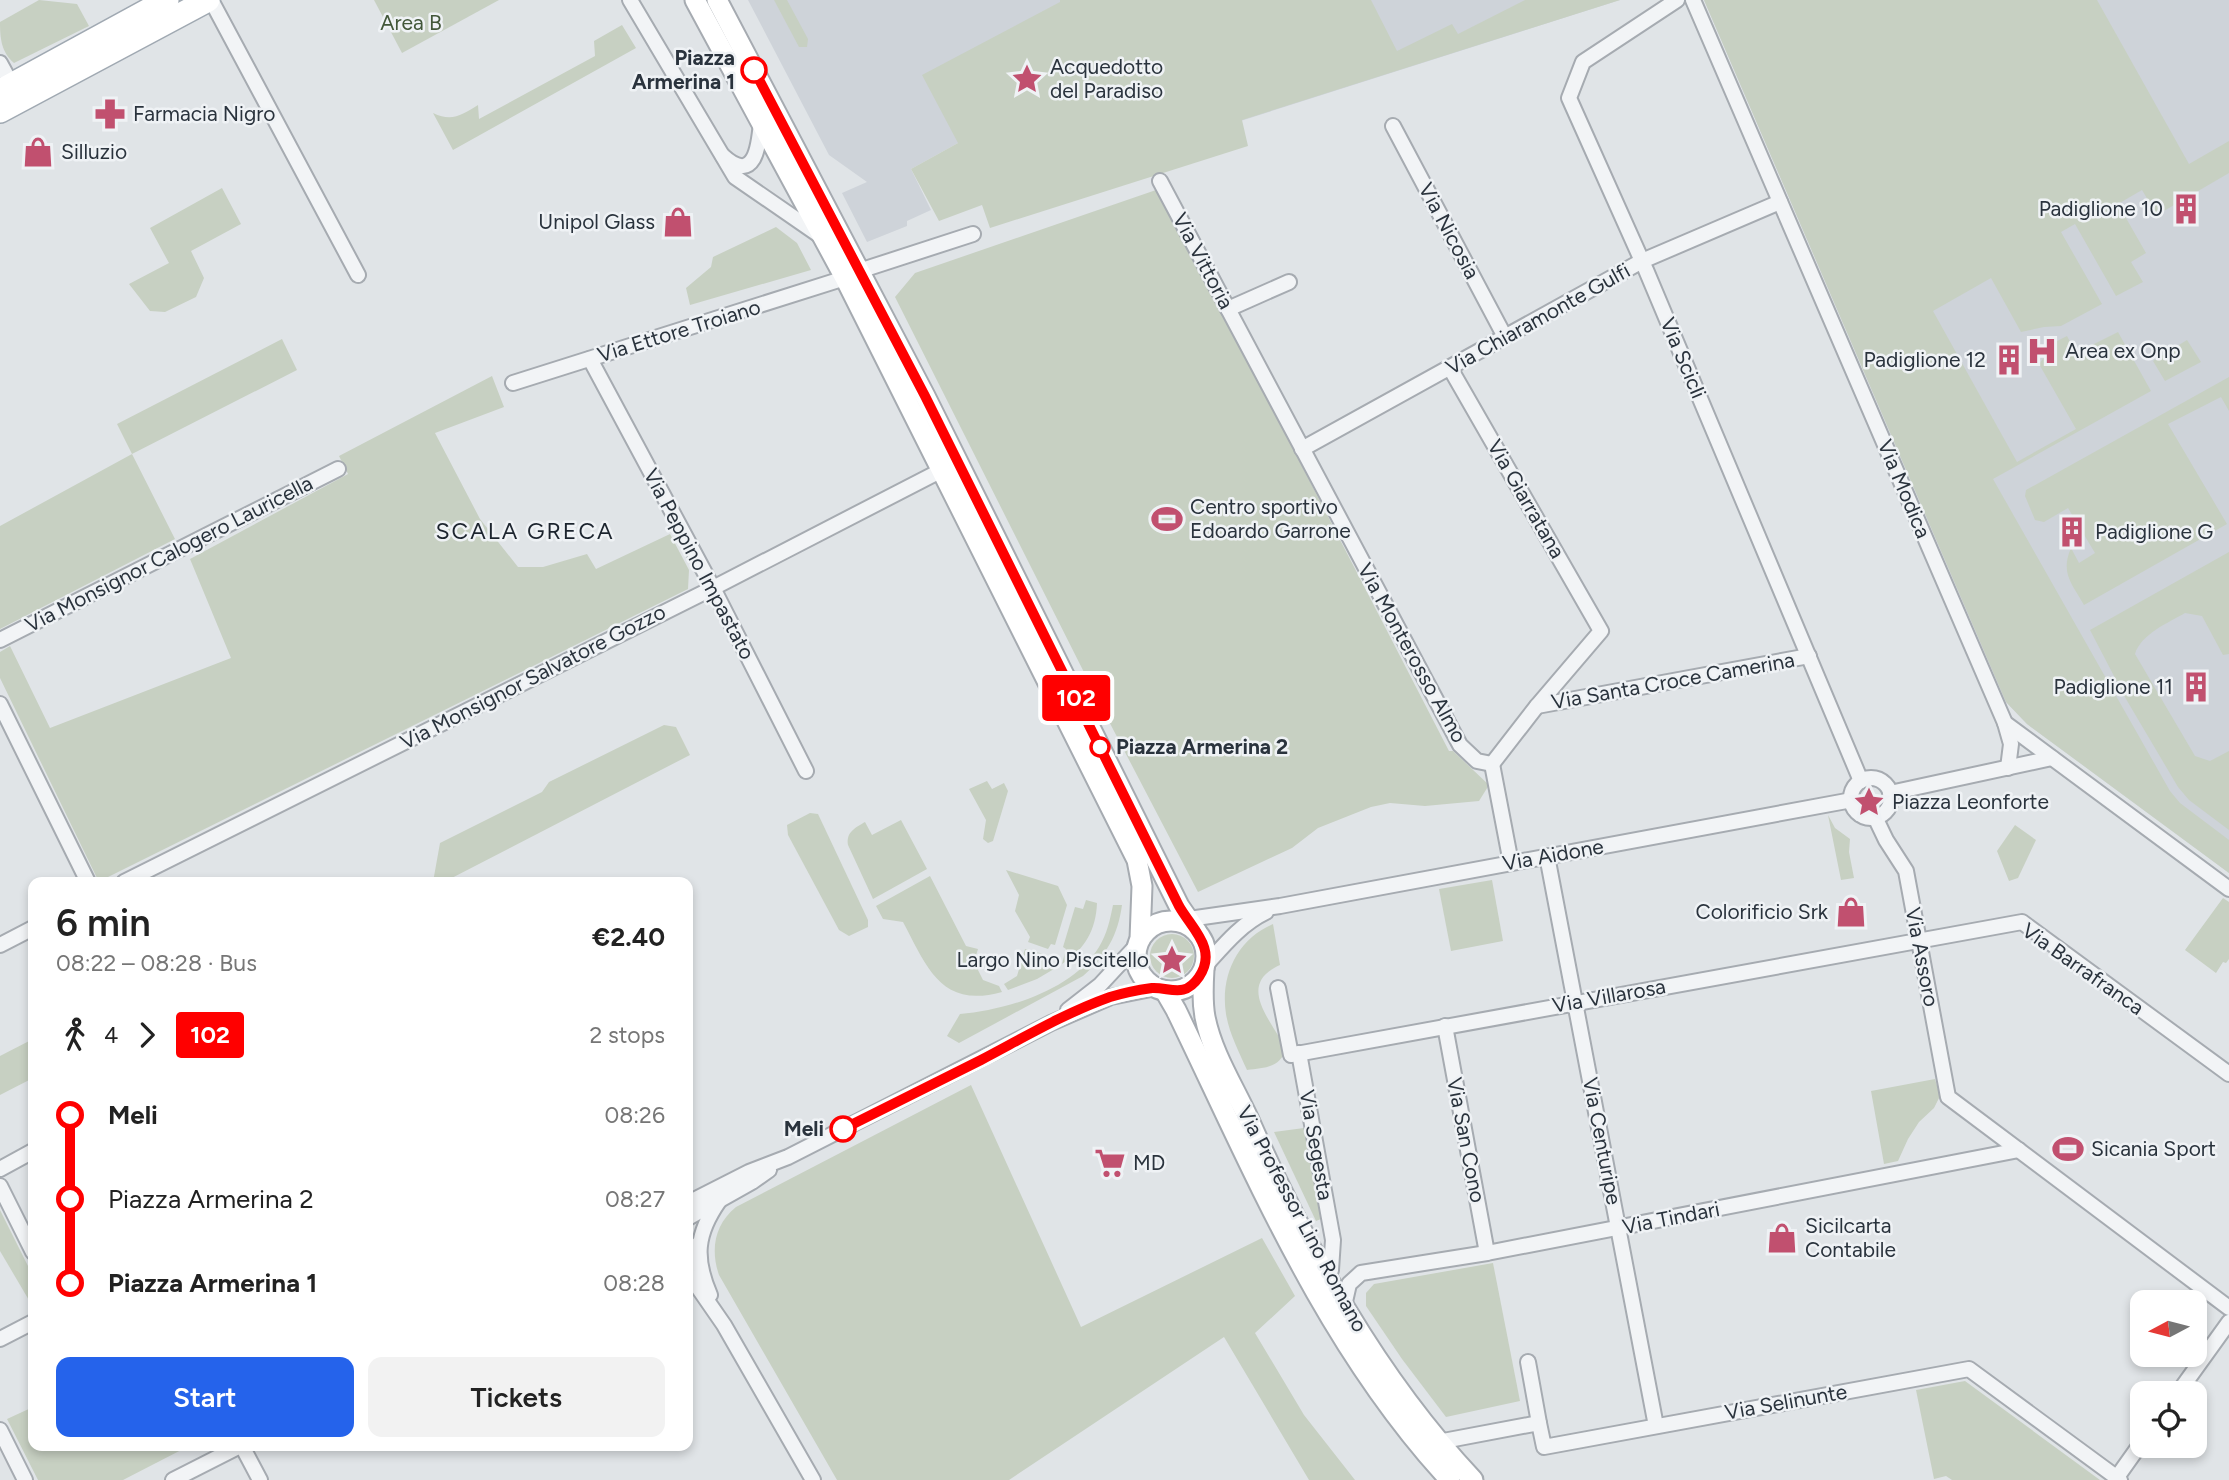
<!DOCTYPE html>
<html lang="en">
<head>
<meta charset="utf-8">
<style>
	:root { --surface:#fff; --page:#f2f2f2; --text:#222; --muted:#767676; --accent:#2563eb }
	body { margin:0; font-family:Figtree,sans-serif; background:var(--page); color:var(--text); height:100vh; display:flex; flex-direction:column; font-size:26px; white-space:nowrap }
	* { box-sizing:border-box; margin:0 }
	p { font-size:23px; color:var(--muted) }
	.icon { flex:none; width:38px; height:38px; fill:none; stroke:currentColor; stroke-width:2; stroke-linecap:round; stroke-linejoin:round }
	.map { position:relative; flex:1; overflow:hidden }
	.sheet { position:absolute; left:28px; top:877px; width:665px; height:574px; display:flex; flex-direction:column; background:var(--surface); border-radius:14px; box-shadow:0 4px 10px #0003 }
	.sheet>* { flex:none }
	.badge { padding:0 14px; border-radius:5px; font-size:24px; line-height:46px }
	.needle { width:46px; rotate:263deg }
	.fabs { position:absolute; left:2130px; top:1290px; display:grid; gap:14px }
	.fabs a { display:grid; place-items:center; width:77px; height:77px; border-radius:14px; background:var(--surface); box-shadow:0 4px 10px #0003; font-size:35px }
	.map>.badge { position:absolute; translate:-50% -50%; box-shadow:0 0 0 4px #fff }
	.legs { display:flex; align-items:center; gap:10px; height:77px; padding:0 28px; font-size:23px }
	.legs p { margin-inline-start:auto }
	.headline { display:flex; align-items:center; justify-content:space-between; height:119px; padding:0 28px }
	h1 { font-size:38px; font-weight:600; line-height:52px }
	.action { display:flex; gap:14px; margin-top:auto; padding:14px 28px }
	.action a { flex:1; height:80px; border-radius:14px; background:var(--accent); color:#fff; font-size:28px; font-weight:600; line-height:80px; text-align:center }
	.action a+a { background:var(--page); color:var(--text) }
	ul { padding:0 28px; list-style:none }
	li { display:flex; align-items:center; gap:24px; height:84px; font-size:26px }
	li i { display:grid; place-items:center; width:10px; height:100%; margin:0 9px; background:currentColor }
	li i::after { content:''; width:18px; height:18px; margin:-9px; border:5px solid; border-radius:50%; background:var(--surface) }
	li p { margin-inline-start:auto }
	li:first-child i { background:linear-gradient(#0000 50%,currentColor 0) }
	li:last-child i { background:linear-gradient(currentColor 50%,#0000 0) }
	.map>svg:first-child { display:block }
	.built { fill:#ced3d9 }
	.green { fill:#c7d0c2 }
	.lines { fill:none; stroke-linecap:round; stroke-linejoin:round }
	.street-casing { stroke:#a6abb1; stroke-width:18 }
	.secondary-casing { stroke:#a6abb1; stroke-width:23 }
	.primary-casing { stroke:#a0a9b2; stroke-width:26 }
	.street { stroke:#f2f4f6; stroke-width:14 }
	.secondary { stroke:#fff; stroke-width:19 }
	.primary { stroke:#fff; stroke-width:23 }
	.line-1-casing { stroke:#fff; stroke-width:16 }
	.line-1 { stroke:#f00; stroke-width:10 }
	.stop-1-dot { fill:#fff; stroke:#f00; stroke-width:3.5 }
	.labels { text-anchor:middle; stroke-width:5; stroke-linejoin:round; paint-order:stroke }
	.park-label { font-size:21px; fill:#425739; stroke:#eff2f5 }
	.stop-label { font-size:21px; font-weight:bold; fill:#2a333d; stroke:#eff2f5; text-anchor:end }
	.poi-label { font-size:21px; fill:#2a333d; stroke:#eff2f5; text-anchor:start }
	.street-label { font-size:21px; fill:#2a333d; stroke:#eff2f5 }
	.neighbourhood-label { font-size:23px; letter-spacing:2px; fill:#1c242e; stroke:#eff2f5 }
</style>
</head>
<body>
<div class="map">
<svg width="2229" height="1480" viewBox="0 0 2229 1480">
	<rect width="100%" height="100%" fill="#e0e4e7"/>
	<g class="built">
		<path d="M 748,0 L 1620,0 L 1140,153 L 958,143 L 911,169 L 931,210 L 907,221 L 907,226 L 867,242 L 842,193 L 867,182 L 829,155 Z"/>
		<path d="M 1704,0 L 2229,0 L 2229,873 L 2027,724 L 2006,702 Z"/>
	</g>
	<g class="green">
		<path d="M 39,0 L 77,4 L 89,26 L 14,63 C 1,52 0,38 0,22 Z"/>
		<path d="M 374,0 L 499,0 L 402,53 Z"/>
		<path d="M 774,0 L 787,0 L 808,39 L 807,47 L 799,47 Z"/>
		<path d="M 1060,0 L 1371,0 L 1397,51 L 1452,24 L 1458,34 L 1525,0 L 1620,0 L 1242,120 L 1248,146 L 990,228 L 982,205 L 939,221 L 911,169 L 958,143 L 922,75 L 1060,2 Z"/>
		<path d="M 1704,0 L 2097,0 L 2189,164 L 2229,141 L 2229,173 L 2157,215 L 2142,190 L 2118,204 L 2146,253 L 2131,262 L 2143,282 L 2116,296 L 2075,224 L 2061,232 L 2102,304 L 2061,326 L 2044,327 L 2021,332 L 1991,278 L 1933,311 L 2017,462 L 2076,429 L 2039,364 L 2057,341 L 2067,336 L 2076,353 L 2118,332 L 2151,391 L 1993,479 L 2170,791 L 2180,803 L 2229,840 L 2229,873 L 2027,724 L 2006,702 Z"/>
		<path d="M 622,25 L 636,48 L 453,150 L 433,113 C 452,122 462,115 478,105 L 479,119 L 595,56 L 594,41 Z"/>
		<path d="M 222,188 L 241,224 L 191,251 L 204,278 L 196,297 L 165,312 L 150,311 L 129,284 L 169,263 L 150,228 Z"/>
		<path d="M 1156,190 L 1239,344 L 1449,751 L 1453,751 L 1489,785 L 1479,801 L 1425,806 L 1390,803 L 1371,807 L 1318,828 L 1292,848 L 1198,892 L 1103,710 L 895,297 L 915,273 Z"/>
		<path d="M 776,227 L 797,243 L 811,270 L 690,305 L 686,288 L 711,267 L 713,257 Z"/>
		<path d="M 282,339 L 297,370 L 132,454 L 175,539 L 0,629 L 0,526 L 132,454 L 117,424 Z"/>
		<path d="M 2187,340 L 2201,362 L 2165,381 L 2153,361 Z"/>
		<path d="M 492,376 L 504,407 L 435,433 L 480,519 L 518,567 L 543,567 L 587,554 L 596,569 L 670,534 L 689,570 L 688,589 L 102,880 L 97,878 L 0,678 L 0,652 L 10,646 L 50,728 L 231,658 L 190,559 L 348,474 L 339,456 Z"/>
		<path d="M 2229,377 L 2229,411 L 2221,397 L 2168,424 L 2227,524 L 2084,605 C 2072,584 2060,573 2071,548 L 2079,563 L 2095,553 L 2068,508 L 2044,522 L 2035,520 L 2025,496 L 2026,490 Z"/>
		<path d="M 2229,552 L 2229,654 L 2223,655 L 2202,616 L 2185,613 C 2168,623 2141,634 2135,654 L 2195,756 L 2210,761 L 2229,751 L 2229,830 L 2189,800 L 2178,787 L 2126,699 L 2090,630 Z"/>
		<path d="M 664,725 L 676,727 L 690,755 L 444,882 L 433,882 L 440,843 L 542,792 L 549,782 Z"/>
		<path d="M 987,781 L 992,789 L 1004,783 L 1008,791 L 993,841 L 988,843 L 983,839 L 986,820 L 969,789 Z"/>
		<path d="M 810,813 L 818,814 L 868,920 L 868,927 L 849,936 L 839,930 L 788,835 L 787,825 Z"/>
		<path d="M 1828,815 L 1835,828 L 1850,839 L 1849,852 L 1854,878 L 1841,880 Z"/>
		<path d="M 901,820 L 927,869 L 873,899 L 848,845 C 846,832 855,828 865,822 L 872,835 Z"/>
		<path d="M 2015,825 L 2036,840 L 2018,878 L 2009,881 L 1997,851 Z"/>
		<path d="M 1006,870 L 1058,886 L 1067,905 L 1055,945 L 1051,944 L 1048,949 L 1028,942 L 1030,937 L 1015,911 L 1019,895 Z"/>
		<path d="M 930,876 L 966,946 L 978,949 L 974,962 L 983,980 L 999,986 L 1002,992 C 941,1009 927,967 903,922 L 883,919 L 876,906 Z"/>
		<path d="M 1492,880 L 1503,941 L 1451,951 L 1439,889 Z"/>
		<path d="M 2223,898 L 2229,902 L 2229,959 L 2226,963 L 2223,962 L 2216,973 L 2185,950 Z"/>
		<path d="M 1086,900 L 1097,903 C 1096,930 1085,949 1062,964 L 1066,949 L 1063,947 L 1075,907 L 1083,909 Z"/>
		<path d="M 1113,905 L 1122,905 C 1118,935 1106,956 1083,976 L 959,1043 L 947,1036 L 960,1014 C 1007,1010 1073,990 1099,947 C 1107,934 1110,920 1113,905 Z"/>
		<path d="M 1273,924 L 1280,965 C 1235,985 1272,1021 1286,1049 C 1280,1068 1264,1068 1247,1070 C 1239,1052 1229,1033 1226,1014 C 1220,976 1237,939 1273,924 Z"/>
		<circle cx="1172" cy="956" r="22"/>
		<path d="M 1025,949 L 1047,955 L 1046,960 L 1059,966 L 1037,979 L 1008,990 L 1004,984 L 1017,976 Z"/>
		<path d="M 33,1039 L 33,1078 L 0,1095 L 0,1056 Z"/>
		<path d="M 1935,1079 L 1940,1096 L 1934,1108 L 1919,1122 L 1908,1139 L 1898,1161 L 1884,1164 L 1871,1091 Z"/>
		<path d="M 971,1085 L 1081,1327 L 1262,1238 L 1295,1296 L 1255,1333 L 1304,1415 L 1355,1480 L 1309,1480 L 1224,1337 L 1009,1480 L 837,1480 L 719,1275 C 710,1249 715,1224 736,1207 Z"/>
		<path d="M 1304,1128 L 1321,1219 L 1316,1221 L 1274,1132 Z"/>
		<path d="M 0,1210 L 33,1276 L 33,1307 L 0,1251 Z"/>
		<path d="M 1493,1263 L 1520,1401 L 1446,1417 L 1402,1359 L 1366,1306 L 1366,1293 L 1374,1284 Z"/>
		<path d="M 1965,1381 L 2100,1480 L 1952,1480 L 1946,1476 L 1934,1479 L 1916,1390 Z"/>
		<path d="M 33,1407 L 33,1446 L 189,1446 L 123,1480 L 38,1480 L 7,1419 Z"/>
	</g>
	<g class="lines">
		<g class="street-casing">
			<g id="street">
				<path d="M 211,0 L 358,275"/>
				<path d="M 630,0 L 735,177 L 822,237"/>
				<path d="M 1677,0 L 1583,62 L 1569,98 L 1646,270 L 1861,781"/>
				<path d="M 1693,0 L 2005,723 L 2229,889"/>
				<path d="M 0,63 L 12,85"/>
				<path d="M 1393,126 L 1505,337"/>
				<path d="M 723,156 C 755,185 759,145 761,122"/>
				<path d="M 1160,181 L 1460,745 L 1477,761 L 1492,764"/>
				<path d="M 859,271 L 973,234"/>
				<path d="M 1228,309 L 1289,282"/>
				<path d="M 590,359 L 713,588 L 806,771"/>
				<path d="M 1450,368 L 1601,631 L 1537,706 L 1492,764"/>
				<path d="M 513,383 L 845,278"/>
				<path d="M 1302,449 L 1642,261 L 1780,202"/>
				<path d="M 0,640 L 338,469"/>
				<path d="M 0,704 L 88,882"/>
				<path d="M 1537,706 L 1809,656"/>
				<path d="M 2005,723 L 2011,744 L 2008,768"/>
				<path d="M 1492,764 L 1511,863"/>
				<circle cx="1871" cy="798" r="20"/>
				<path d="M 1890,793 L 2052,758"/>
				<path d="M 1875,817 L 1886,840 L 1906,871 L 1948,1097 L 2229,1308"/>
				<path d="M 1547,856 L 1656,1426"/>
				<path d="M 124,882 L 713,588 L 942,470"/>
				<path d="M 1175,921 L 1280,906 L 1852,800"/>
				<path d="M 0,945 L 33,928"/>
				<path d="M 1205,966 C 1224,945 1241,924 1266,912"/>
				<path d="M 1278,988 L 1291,1055 L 2022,922 L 2229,1074"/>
				<path d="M 1068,1010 L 1100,985 L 1138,944"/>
				<path d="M 1445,1026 L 1487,1253"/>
				<path d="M 1299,1053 L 1333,1240 L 1331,1270 L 1328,1278"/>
				<path d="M 0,1169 L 33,1151"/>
				<path d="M 0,1186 L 33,1252"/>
				<path d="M 688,1203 L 749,1172 L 788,1157 L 1051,1023 L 1111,997 L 1156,988"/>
				<path d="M 688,1218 L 752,1182 L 769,1170"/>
				<path d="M 688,1243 L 698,1265"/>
				<path d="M 688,1273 L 724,1325 L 813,1480"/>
				<path d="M 710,1295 C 694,1258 696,1234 719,1201"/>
				<path d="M 1344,1306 L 1349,1284 L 1361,1273 L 1487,1253 L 2019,1150"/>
				<path d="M 0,1339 L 33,1322"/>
				<path d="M 1528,1362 L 1539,1423"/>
				<path d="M 2178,1393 L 2229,1322"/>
				<path d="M 0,1430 L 25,1480"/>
				<path d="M 1438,1442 L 1539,1423 L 1544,1447 L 1969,1369 L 2120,1480"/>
				<path d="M 242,1446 L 260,1480"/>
				<path d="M 173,1480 L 240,1446"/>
				<path d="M 2115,1480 L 2142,1442"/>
			</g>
		</g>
		<g class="secondary-casing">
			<g id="secondary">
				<path d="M 695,0 L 845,278 L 1137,860 L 1142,886 L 1140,939"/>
				<path d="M 717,0 L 925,396 L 1179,906 L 1197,932"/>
				<circle cx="1171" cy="956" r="35"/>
				<path d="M 1204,969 C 1203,986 1202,1001 1205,1017 C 1212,1053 1234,1087 1249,1120 C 1306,1249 1376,1377 1473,1480"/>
				<path d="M 1165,991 L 1176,1010 C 1255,1173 1325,1345 1450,1480"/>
			</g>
		</g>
		<g class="primary-casing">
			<g id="primary">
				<path d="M 0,91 L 167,0"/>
				<path d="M 0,111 L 208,0"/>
			</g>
		</g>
		<use href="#street" class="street"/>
		<use href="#secondary" class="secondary"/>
		<use href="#primary" class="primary"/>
	</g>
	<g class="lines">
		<g class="line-1-casing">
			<path id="line-1" d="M 754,70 L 925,396 L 1179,906 C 1192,929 1218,949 1199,977 C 1184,999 1170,987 1152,988 C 1138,990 1123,993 1110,997 C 1065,1013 1023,1038 981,1060 C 935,1083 889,1106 843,1129"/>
		</g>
		<use href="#line-1" class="line-1"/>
	</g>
	<defs>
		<g id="sight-bare" transform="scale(2.415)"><path d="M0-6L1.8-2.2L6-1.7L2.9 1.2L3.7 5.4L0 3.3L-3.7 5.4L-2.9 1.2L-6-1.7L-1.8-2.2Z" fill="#c1506f" stroke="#eff2f5" stroke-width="2.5" paint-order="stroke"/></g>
		<g id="pharmacy-bare" transform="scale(2.415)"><path d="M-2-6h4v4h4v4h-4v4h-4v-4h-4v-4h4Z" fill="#c1506f" stroke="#eff2f5" stroke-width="2.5" paint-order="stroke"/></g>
		<g id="shop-bare" transform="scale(2.415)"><path d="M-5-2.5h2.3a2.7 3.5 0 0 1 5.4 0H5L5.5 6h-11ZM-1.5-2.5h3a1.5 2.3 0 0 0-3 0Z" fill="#c1506f" stroke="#eff2f5" stroke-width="2.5" paint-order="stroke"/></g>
		<g id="building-bare" transform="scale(2.415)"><path d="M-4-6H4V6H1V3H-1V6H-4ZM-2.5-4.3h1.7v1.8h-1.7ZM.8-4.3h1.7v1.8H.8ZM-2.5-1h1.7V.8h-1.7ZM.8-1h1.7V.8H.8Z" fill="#c1506f" stroke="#eff2f5" stroke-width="2.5" paint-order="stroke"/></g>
		<g id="hospital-bare" transform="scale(2.415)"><path d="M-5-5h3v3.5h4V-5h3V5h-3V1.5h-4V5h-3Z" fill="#c1506f" stroke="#eff2f5" stroke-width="2.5" paint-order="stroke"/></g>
		<g id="stadium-bare" transform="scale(2.415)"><path d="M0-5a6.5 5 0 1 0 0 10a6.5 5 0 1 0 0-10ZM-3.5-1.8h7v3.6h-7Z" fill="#c1506f" stroke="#eff2f5" stroke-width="2.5" paint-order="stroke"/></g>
		<g id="supermarket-bare" transform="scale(2.415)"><path d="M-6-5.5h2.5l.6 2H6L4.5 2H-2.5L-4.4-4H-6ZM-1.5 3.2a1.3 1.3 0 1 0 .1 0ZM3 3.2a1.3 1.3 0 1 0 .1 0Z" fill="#c1506f" stroke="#eff2f5" stroke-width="2.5" paint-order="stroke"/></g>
	</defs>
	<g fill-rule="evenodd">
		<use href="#sight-bare" x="1027" y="79"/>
		<use href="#pharmacy-bare" x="110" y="114"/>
		<use href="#shop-bare" x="38" y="152"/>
		<use href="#building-bare" x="2186" y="209"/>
		<use href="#shop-bare" x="678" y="222"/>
		<use href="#hospital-bare" x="2042" y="351"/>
		<use href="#building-bare" x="2009" y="360"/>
		<use href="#stadium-bare" x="1167" y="519"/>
		<use href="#building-bare" x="2072" y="532"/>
		<use href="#building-bare" x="2196" y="687"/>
		<use href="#sight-bare" x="1869" y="802"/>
		<use href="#shop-bare" x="1851" y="912"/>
		<use href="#sight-bare" x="1172" y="960"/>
		<use href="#stadium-bare" x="2068" y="1149"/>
		<use href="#supermarket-bare" x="1110" y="1163"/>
		<use href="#shop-bare" x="1782" y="1238"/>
	</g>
	<g class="stop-1-dot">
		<circle cx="754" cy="70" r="12"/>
		<circle cx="1100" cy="747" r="9"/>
		<circle cx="843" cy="1129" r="12"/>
	</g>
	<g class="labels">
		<g class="park-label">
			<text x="411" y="30">Area B</text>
		</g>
		<g class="stop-label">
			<text x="735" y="65">Piazza<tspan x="735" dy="24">Armerina 1</tspan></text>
			<text x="1116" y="754" text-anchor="start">Piazza Armerina 2</text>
			<text x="824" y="1136">Meli</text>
		</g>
		<g class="poi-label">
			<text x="1050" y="74">Acquedotto<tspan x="1050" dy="24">del Paradiso</tspan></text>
			<text x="133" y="121">Farmacia Nigro</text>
			<text x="61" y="159">Silluzio</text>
			<text x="2163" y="216" text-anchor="end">Padiglione 10</text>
			<text x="655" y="229" text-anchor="end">Unipol Glass</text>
			<text x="2065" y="358">Area ex Onp</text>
			<text x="1986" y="367" text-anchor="end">Padiglione 12</text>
			<text x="1190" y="514">Centro sportivo<tspan x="1190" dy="24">Edoardo Garrone</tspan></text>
			<text x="2095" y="539">Padiglione G</text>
			<text x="2173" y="694" text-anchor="end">Padiglione 11</text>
			<text x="1892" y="809">Piazza Leonforte</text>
			<text x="1828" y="919" text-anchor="end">Colorificio Srk</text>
			<text x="1149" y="967" text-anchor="end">Largo Nino Piscitello</text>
			<text x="2091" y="1156">Sicania Sport</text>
			<text x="1133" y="1170">MD</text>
			<text x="1805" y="1233">Sicilcarta<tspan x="1805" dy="24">Contabile</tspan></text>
		</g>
		<g class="street-label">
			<text transform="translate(1449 231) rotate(62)" y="7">Via Nicosia</text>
			<text transform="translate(1203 261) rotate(62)" y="7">Via Vittoria</text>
			<text transform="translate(1538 319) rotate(-29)" y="7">Via Chiaramonte Gulfi</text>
			<text transform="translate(679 331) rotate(-17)" y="7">Via Ettore Troiano</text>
			<text transform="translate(1683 358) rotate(67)" y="7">Via Scicli</text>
			<text transform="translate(1904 489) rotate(67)" y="7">Via Modica</text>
			<text transform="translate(1526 499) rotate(60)" y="7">Via Giarratana</text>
			<text transform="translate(169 554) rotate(-27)" y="7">Via Monsignor Calogero Lauricella</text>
			<text transform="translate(699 564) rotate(62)" y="7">Via Peppino Impastato</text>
			<text transform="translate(1412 653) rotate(61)" y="7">Via Monterosso Almo</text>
			<text transform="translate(533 677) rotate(-27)" y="7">Via Monsignor Salvatore Gozzo</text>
			<text transform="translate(1673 681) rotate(-10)" y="7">Via Santa Croce Camerina</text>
			<text transform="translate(1553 855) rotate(-10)" y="7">Via Aidone</text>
			<text transform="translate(1922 957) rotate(79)" y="7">Via Assoro</text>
			<text transform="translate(2083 969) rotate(35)" y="7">Via Barrafranca</text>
			<text transform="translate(1609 996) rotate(-10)" y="7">Via Villarosa</text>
			<text transform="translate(1466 1140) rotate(79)" y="7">Via San Cono</text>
			<text transform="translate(1602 1141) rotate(79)" y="7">Via Centuripe</text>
			<text transform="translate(1316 1145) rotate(80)" y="7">Via Segesta</text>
			<text transform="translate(1671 1218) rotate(-11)" y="7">Via Tindari</text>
			<text transform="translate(1302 1219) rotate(62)" y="7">Via Professor Lino Romano</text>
			<text transform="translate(1786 1402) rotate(-10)" y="7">Via Selinunte</text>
		</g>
		<g class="neighbourhood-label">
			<text x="525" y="539">SCALA GRECA</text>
		</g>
	</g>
</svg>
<div class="fabs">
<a><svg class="needle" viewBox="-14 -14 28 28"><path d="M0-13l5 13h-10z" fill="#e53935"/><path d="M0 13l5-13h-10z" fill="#767676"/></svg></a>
<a><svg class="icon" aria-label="locate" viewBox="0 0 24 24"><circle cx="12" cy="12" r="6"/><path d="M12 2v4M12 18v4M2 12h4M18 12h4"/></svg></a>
</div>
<b class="badge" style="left:1076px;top:698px;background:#f00;color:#fff">102</b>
<section class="sheet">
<div class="headline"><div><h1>6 min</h1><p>08:22 – 08:28 · Bus</p></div><b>€2.40</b></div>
<div class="legs"><svg class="icon" aria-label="walk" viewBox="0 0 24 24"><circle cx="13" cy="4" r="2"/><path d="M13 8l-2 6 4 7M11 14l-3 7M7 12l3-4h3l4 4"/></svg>4<svg class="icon" aria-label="forward" viewBox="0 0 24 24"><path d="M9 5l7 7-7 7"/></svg><b class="badge" style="background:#f00;color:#fff">102</b><p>2 stops</p></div>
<ul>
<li><i style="color:#f00"></i><b>Meli</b><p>08:26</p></li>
<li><i style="color:#f00"></i><span>Piazza Armerina 2</span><p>08:27</p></li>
<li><i style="color:#f00"></i><b>Piazza Armerina 1</b><p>08:28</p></li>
</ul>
<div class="action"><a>Start</a><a>Tickets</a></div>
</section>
</div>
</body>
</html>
